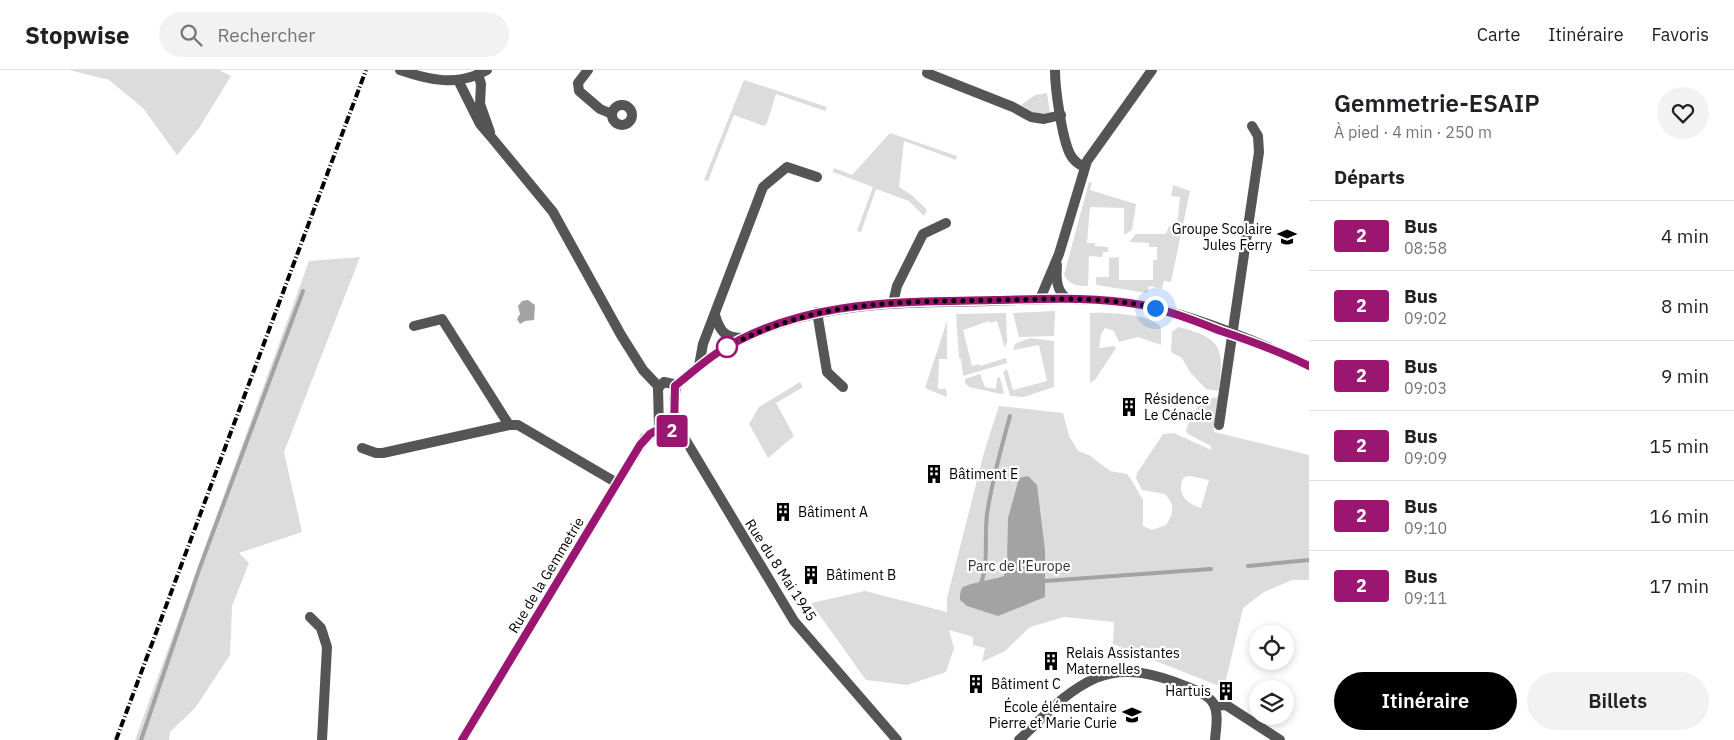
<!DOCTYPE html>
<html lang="fr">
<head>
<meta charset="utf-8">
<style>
	:root { --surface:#fff; --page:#f2f2f2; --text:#202124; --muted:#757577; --line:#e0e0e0; --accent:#000 }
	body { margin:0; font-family:"IBM Plex Sans",sans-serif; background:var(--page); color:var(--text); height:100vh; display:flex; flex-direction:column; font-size:19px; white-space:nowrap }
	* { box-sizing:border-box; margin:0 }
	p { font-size:16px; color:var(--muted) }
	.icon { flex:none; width:28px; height:28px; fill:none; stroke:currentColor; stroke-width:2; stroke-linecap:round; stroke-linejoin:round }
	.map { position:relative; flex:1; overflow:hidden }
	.details { display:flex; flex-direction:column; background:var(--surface); width:425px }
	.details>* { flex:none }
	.badge { padding:0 10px; border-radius:4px; font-size:18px; line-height:32px }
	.fabs { position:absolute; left:1249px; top:555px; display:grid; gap:10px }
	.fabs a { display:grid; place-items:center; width:45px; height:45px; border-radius:50%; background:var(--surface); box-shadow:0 2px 8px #0003; font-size:25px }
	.you { position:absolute; width:25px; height:25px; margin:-12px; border:4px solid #fff; border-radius:50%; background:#1a73e8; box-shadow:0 0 0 8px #1a73e833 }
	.map>.badge { position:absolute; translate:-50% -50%; box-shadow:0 0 0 2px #fff }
	h2 { padding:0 25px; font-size:19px; line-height:45px }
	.round { display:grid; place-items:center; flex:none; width:52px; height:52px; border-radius:26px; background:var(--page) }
	.headline { display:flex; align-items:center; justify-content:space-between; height:85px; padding:0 25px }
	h1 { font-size:24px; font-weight:600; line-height:38px }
	.button { display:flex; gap:10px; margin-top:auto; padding:10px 25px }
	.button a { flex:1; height:58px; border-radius:30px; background:var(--accent); color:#fff; font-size:20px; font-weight:600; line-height:58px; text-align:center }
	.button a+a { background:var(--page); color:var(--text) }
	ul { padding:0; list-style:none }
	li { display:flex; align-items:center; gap:15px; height:70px; padding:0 25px; border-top:1px solid var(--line) }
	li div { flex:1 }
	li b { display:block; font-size:19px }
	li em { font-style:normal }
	li .badge { min-width:55px; font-weight:700; text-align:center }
	header { display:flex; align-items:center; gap:30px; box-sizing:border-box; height:70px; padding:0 25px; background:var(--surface); border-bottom:1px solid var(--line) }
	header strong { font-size:24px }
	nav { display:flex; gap:28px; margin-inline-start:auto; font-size:18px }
	.search { width:350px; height:45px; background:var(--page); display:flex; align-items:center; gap:12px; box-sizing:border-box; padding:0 18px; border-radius:28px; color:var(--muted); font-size:19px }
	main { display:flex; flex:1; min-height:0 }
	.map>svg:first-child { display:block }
	.green { fill:#dcdcdc; fill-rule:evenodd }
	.water { fill:#a3a3a3 }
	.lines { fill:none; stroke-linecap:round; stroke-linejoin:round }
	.stream { stroke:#a3a3a3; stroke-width:4 }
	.minor { stroke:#555; stroke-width:10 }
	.rail { stroke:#000; stroke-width:4; stroke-dasharray:8 2.5 1 2.5; stroke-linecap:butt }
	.line-casing { stroke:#fff; stroke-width:11 }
	.line { stroke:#9b1670; stroke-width:8 }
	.walk { stroke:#000; stroke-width:5; stroke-dasharray:0 9 }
	.stop-dot { fill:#fff; stroke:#9b1670; stroke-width:2.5 }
	.labels { text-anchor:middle; stroke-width:4.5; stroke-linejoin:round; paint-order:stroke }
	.poi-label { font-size:14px; fill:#000; stroke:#fff; text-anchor:start }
	.park-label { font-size:14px; fill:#333; stroke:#fff }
	.street-label { font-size:14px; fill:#000; stroke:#fff }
</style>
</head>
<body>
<header>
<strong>Stopwise</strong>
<div class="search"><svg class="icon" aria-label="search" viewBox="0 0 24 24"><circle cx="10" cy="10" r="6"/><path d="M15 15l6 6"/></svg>Rechercher</div>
<nav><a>Carte</a><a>Itinéraire</a><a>Favoris</a></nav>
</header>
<main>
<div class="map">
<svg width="1309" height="670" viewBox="0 0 1309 670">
	<rect width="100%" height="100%" fill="#fff"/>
	<g class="green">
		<path d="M 69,0 L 219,0 L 231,6 L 199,58 L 177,85 L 143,38 L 109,10 Z"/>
		<path d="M 744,10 L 827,37 L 825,41 L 776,24 L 767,53 L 764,56 L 734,45 L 708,111 L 704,110 Z"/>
		<path d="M 1047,23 L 1050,44 L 1034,43 L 1021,35 L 1035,25 Z"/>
		<path d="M 890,63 L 957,86 L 956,90 L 904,71 L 899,117 L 913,126 L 927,140 L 924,146 L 909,131 L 876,119 L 861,162 L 857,161 L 873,117 L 833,102 L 834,98 L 852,105 Z"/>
		<path d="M 1089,112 L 1092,113 L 1090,120 L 1136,134 L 1132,160 L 1124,165 L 1124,138 L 1090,137 L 1087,173 L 1095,173 L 1095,176 L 1108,177 L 1108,182 L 1103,182 L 1102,187 L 1089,186 L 1088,216 C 1078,216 1069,215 1064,205 Z"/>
		<path d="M 1173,115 L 1190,121 L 1171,212 L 1164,211 L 1162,219 L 1149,216 L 1147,223 L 1096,215 L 1096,207 L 1109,207 L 1109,188 L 1119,187 L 1119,210 L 1153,210 L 1153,190 L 1157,190 L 1157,177 L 1149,177 L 1149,173 L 1129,172 L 1136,164 L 1166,164 L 1169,156 L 1177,156 L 1180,127 L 1171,126 Z"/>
		<path d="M 360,187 L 284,382 L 302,462 L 239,483 L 249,493 L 232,536 L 230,585 L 195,638 L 170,662 L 169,670 L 135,670 L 309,191 Z"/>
		<path d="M 1055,241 L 1054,266 L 1019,267 L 1013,243 Z"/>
		<path d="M 1006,243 L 1007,272 L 1005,278 L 997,251 L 990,253 L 989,251 L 963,260 L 972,296 L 979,294 L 980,296 L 1006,288 L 1007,293 L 963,306 L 961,289 L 959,288 L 956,244 Z"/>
		<path d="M 1090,243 C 1105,242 1154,244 1161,258 L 1161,275 L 1138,267 L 1119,272 L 1114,261 L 1105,258 L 1101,264 L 1099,278 L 1114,276 L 1116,278 L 1095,310 L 1090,313 Z"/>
		<path d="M 947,251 L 947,289 L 939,289 L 938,319 L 946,319 L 947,327 L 925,318 Z"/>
		<path d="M 1178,257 C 1223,268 1224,278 1219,321 L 1206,319 L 1190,302 L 1182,288 L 1171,282 L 1172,262 Z"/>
		<path d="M 1030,268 L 1054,271 L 1054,317 L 1024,327 L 1010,326 L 1003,302 L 1007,299 L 1013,320 L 1047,311 L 1039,275 L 1013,280 L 1015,274 Z"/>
		<path d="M 980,304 L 985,317 L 996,319 L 997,308 L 1000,307 L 1004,323 L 1001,324 L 969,317 L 965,313 L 965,309 Z"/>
		<path d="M 800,312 L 803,317 L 776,333 L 794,366 L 768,388 L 749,354 L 759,337 Z"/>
		<path d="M 1218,327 L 1214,362 L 1309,385 L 1309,510 L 1292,510 L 1264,522 L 1243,538 L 1224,618 L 1113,574 L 1114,552 L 1064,547 L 1030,557 L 1005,581 L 982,592 L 985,578 L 973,575 L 973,567 L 949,560 L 954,578 L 946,602 L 907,615 L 866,610 L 811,533 L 865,521 L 947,542 L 947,528 L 985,379 L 999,336 L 1063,343 L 1069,366 L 1078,381 L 1089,385 L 1110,401 L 1127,404 L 1131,409 L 1143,430 L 1143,456 L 1152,460 L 1166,455 C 1174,444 1175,434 1165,424 L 1142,420 L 1136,408 L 1137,403 L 1163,364 L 1174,363 L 1211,380 L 1211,376 L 1188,364 L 1186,360 L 1192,344 L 1204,329 ZM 1190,406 L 1209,410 L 1201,438 C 1187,434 1175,423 1184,407 Z"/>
	</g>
	<g class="water">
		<path d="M 528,230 L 535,235 L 534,250 L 525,251 L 520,254 L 517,249 L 520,244 L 518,236 L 522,231 Z"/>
		<path d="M 1028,406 L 1037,415 L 1045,480 L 1045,527 L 998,546 L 967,536 L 960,530 C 960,526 960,521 962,518 C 965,514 996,509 1004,506 L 1007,491 L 1008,448 L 1019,408 Z"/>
	</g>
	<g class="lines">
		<g class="stream">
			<path d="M 1248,496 L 1309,490"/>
			<path d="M 1045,511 L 1211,499"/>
			<path d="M 981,513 C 989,492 984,467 987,444 C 992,411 1001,378 1010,346"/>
			<path d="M 141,670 L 200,497 L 303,221"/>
		</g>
		<g class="minor">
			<path d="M 400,0 C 429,10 458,17 487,0"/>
			<path d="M 588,0 L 578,13 L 579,21 L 600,39 L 612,44"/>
			<path d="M 1055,0 C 1055,19 1062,68 1070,84 C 1073,90 1078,94 1084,97"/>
			<path d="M 927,3 L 1013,37 L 1031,47 L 1044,49 L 1061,45"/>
			<path d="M 478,4 L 481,14 L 480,34 L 490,62"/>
			<path d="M 458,10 L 480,54 L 492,68 L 553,142 L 621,265 L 643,300 L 659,317"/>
			<circle cx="622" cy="45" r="10"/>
			<path d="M 1057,195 C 1056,208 1056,222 1068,229"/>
			<path d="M 1040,229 L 1059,184 L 1087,91 L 1152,0"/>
			<path d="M 893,233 L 897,216 L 923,164 L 946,153"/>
			<path d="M 817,242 L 827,302 L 843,317"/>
			<path d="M 715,245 C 720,262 725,268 743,268"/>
			<path d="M 414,256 L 442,249 L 509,355"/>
			<path d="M 699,296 L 703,274 L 763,117 L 787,97 L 817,107"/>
			<path d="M 664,312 L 673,314 L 676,319 L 674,328 L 676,356 L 672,361 L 667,363 L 659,359 L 658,318 Z"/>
			<path d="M 675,316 C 689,305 702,293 717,283 C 799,230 898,233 991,231 C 1041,229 1093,226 1142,235 C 1194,246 1262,273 1309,296"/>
			<path d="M 1219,355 L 1259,82 L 1258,66 L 1252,56"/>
			<path d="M 674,359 L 682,364 L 688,374 L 794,551 L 897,670"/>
			<path d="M 362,378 L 376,383 L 383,383 L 509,355 L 518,355 L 617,413"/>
			<path d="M 310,547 L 321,558 L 327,577 L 322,670"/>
			<path d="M 1215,636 L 1226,635 L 1280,670"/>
			<path d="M 462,670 L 631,390 L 645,368 L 659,359"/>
			<path d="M 1019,670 C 1044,647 1064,622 1096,608 C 1126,595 1159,605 1188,617 C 1196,621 1208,624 1213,633 C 1219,643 1216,658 1215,670"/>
		</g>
		<path class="rail" d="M 116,670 L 366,0"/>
	</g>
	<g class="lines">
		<g class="line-casing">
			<path id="line" d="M 462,670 L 640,375 L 650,364 L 659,359 L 667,363 L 674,359 L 675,316 C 689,305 702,293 717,283 C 800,229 900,232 995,230 C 1044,229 1094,226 1142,235 C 1170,241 1195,251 1221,261 C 1251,271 1281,282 1309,296"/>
		</g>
		<use href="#line" class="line"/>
		<path class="walk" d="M 727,277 C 817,229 901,232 1000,230 C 1052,229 1104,226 1155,238"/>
	</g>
	<defs>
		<g id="school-bare" transform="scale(1.5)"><path d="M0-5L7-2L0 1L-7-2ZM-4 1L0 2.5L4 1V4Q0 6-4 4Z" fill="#000" stroke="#fff" stroke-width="2.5" paint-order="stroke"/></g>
		<g id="building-bare" transform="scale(1.5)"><path d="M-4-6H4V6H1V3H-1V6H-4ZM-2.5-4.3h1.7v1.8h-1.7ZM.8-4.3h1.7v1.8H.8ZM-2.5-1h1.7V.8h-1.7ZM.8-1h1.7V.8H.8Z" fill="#000" stroke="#fff" stroke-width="2.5" paint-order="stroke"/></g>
	</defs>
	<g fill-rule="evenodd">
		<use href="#school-bare" x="1287" y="167"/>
		<use href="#building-bare" x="1129" y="337"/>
		<use href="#building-bare" x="934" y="404"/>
		<use href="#building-bare" x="783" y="442"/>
		<use href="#building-bare" x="811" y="505"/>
		<use href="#building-bare" x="1051" y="591"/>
		<use href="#building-bare" x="976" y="614"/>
		<use href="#building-bare" x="1226" y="621"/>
		<use href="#school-bare" x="1132" y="645"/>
	</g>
	<circle class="stop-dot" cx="727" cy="277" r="10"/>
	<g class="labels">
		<g class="poi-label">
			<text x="1272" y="164" text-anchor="end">Groupe Scolaire<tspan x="1272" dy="16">Jules Ferry</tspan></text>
			<text x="1144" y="334">Résidence<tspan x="1144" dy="16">Le Cénacle</tspan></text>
			<text x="949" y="409">Bâtiment E</text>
			<text x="798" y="447">Bâtiment A</text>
			<text x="826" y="510">Bâtiment B</text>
			<text x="1066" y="588">Relais Assistantes<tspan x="1066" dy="16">Maternelles</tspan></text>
			<text x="991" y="619">Bâtiment C</text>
			<text x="1211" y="626" text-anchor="end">Hartuis</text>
			<text x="1117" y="642" text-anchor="end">École élémentaire<tspan x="1117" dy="16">Pierre et Marie Curie</tspan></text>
		</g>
		<g class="park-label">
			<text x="1019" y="501">Parc de l’Europe</text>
		</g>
		<g class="street-label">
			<text transform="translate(781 500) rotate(57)" y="5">Rue du 8 Mai 1945</text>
			<text transform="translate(546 505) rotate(-59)" y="5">Rue de la Gemmetrie</text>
		</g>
	</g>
</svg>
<div class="fabs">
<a><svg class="icon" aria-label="locate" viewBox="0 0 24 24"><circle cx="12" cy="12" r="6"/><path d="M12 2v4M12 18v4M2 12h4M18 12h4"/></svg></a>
<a><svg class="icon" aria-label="layers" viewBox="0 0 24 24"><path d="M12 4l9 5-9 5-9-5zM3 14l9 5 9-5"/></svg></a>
</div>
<div class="you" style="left:1155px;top:238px"></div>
<b class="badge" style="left:672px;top:361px;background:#9b1670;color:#fff">2</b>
</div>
<section class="details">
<div class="headline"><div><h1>Gemmetrie-ESAIP</h1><p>À pied · 4 min · 250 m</p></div><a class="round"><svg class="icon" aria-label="heart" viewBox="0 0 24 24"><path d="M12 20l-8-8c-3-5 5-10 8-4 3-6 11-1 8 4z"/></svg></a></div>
<h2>Départs</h2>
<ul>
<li><span class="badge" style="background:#9b1670;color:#fff">2</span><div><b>Bus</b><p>08:58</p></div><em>4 min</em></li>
<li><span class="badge" style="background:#9b1670;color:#fff">2</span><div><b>Bus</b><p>09:02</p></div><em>8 min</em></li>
<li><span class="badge" style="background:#9b1670;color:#fff">2</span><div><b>Bus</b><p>09:03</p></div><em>9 min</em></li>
<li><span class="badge" style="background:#9b1670;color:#fff">2</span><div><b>Bus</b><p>09:09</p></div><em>15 min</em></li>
<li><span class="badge" style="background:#9b1670;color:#fff">2</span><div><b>Bus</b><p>09:10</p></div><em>16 min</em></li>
<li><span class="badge" style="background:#9b1670;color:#fff">2</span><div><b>Bus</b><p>09:11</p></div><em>17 min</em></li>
</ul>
<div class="button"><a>Itinéraire</a><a>Billets</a></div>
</section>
</main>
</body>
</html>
